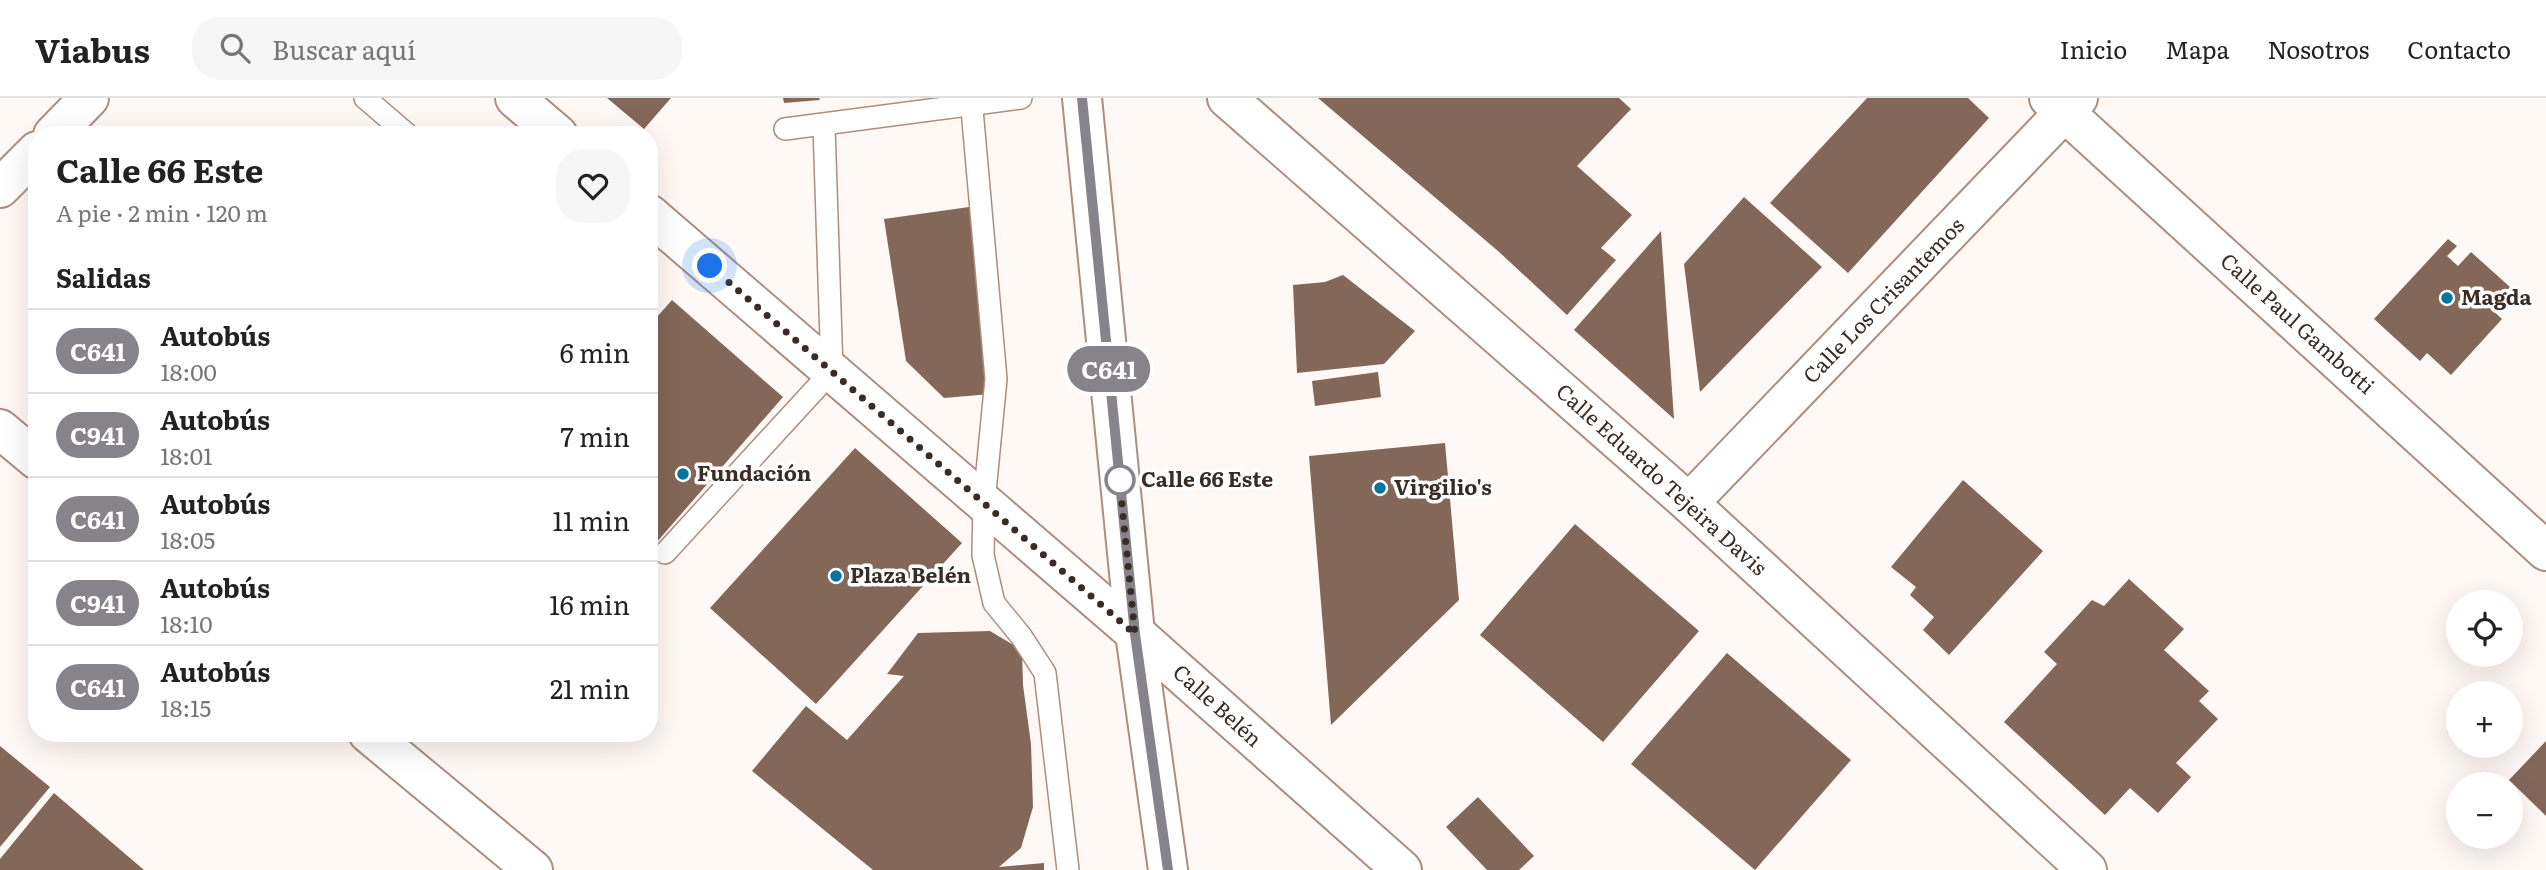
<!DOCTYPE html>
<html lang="es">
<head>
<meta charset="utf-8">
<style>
	:root { --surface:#fff; --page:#f6f6f6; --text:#222; --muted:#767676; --line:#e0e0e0 }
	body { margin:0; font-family:Literata,serif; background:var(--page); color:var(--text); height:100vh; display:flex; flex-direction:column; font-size:26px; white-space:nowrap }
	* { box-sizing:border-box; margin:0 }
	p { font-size:23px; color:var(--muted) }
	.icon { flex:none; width:38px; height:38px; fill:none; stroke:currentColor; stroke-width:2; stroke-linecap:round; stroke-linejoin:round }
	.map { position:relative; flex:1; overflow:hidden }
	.drawer { position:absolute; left:28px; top:28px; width:630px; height:616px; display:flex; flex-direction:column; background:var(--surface); border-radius:28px; box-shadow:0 7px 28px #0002 }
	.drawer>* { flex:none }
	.badge { padding:0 14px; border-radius:23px; font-size:24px; line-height:46px }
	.tools { position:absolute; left:2446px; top:492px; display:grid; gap:14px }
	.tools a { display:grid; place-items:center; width:77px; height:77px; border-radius:50%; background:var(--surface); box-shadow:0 7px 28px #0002; font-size:35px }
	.you { position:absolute; width:35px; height:35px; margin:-18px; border:5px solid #fff; border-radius:50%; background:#1a73e8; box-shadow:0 0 0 10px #1a73e833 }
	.map>.badge { position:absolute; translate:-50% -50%; box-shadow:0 0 0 4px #fff }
	h2 { padding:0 28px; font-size:26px; line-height:63px }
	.round { display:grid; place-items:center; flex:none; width:74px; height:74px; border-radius:28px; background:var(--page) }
	.headline { display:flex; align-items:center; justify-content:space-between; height:119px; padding:0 28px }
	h1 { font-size:33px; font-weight:700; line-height:52px }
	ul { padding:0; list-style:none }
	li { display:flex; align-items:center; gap:21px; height:84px; padding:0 28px; border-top:2px solid var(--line) }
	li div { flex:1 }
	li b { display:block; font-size:26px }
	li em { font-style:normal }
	li .badge { min-width:77px; font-weight:700; text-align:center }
	header { display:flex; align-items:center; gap:42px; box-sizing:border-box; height:98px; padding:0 35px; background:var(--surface); border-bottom:2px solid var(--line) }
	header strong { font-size:33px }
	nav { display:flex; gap:38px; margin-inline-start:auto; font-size:24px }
	.search { width:490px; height:63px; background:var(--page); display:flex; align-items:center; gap:18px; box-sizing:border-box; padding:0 24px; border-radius:28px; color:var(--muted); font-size:26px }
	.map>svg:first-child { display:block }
	.building { fill:#836758 }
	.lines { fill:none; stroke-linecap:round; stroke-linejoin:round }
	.lane-casing { stroke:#ac8e7e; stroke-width:24 }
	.street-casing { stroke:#ac8e7e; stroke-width:42 }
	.secondary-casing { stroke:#ac8e7e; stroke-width:42 }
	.lane { stroke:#fff; stroke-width:21 }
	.street { stroke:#fff; stroke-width:38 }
	.secondary { stroke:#fff; stroke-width:38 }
	.line-casing { stroke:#fff; stroke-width:16 }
	.line { stroke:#87838a; stroke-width:10 }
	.walk { stroke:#382c25; stroke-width:7; stroke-dasharray:0 12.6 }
	.poi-dot { fill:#0177a0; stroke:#fff; stroke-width:2.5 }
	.stop-dot { fill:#fff; stroke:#87838a; stroke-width:3.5 }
	.labels { text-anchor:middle; stroke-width:7; stroke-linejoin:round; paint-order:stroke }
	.poi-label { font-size:21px; font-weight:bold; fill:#382c25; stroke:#fff; text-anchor:start }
	.street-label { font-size:21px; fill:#382c25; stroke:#fff }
	.stop-label { font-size:21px; font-weight:bold; fill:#382c25; stroke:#fff; text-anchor:start }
</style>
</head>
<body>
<header>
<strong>Viabus</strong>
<div class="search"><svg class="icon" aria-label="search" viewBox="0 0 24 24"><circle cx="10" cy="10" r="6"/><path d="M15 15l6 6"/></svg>Buscar aquí</div>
<nav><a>Inicio</a><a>Mapa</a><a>Nosotros</a><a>Contacto</a></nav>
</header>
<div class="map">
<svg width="2546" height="772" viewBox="0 0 2546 772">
	<rect width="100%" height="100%" fill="#fff8f5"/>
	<g class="building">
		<path d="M 607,0 L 671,0 L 644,31 Z"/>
		<path d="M 783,0 L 819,0 L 820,2 L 784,5 Z"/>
		<path d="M 1318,0 L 1619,0 L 1631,11 L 1577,68 L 1632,117 L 1601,150 L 1616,162 L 1567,217 L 1498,153 Z"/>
		<path d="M 1867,0 L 1968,0 L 1989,20 L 1848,175 L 1770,105 Z"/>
		<path d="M 1744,99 L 1822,169 L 1700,294 L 1684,166 Z"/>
		<path d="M 969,109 L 991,296 L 944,300 L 906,263 L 884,121 Z"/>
		<path d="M 1661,133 L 1674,321 L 1574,232 Z"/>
		<path d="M 2448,141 L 2457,148 L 2447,158 L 2458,168 L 2471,154 L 2510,189 L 2490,210 L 2502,221 L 2451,277 L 2427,255 L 2420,263 L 2374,221 Z"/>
		<path d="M 1343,177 L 1415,233 L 1384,266 L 1297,275 L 1293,187 L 1325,184 Z"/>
		<path d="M 672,202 L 783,299 L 649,453 L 649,228 Z"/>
		<path d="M 1378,274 L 1381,299 L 1315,308 L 1312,283 Z"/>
		<path d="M 1445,345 L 1459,502 L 1331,627 L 1309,358 Z"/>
		<path d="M 855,350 L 962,445 L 816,606 L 710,510 Z"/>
		<path d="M 1963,382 L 2043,453 L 1949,557 L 1923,532 L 1934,519 L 1910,497 L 1916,489 L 1891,469 Z"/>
		<path d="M 1575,426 L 1699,533 L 1603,644 L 1480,537 Z"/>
		<path d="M 2129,481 L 2184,531 L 2164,552 L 2209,593 L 2199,603 L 2218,621 L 2176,665 L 2191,679 L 2158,715 L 2130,690 L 2105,717 L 2004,624 L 2057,566 L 2044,554 L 2092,502 L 2104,508 Z"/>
		<path d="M 990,533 L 1022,552 L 1023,587 L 1031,646 L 1033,709 L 1021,750 L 999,769 L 1044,765 L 1044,772 L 873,772 L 752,673 L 806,608 L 847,642 L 904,578 L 887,576 L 918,535 Z"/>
		<path d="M 1727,555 L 1851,662 L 1755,772 L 1631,666 Z"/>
		<path d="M 2546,643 L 2546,718 L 2509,682 Z"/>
		<path d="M 0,648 L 50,689 L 0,749 Z"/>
		<path d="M 54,695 L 144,772 L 0,772 L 0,761 Z"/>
		<path d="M 1478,699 L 1534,758 L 1519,772 L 1487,772 L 1446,729 Z"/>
	</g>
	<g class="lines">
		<g class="lane-casing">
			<g id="lane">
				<path d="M 365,0 L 408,37"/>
				<path d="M 971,0 L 996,281 L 984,404 L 983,457 L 994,505 L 1021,538 L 1045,575 L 1068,772"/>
				<path d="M 785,31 L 1021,0"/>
				<path d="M 665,455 L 832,273 L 824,28"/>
			</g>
		</g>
		<g class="street-casing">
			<g id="street">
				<path d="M 515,0 L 558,37"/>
				<path d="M 1227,0 L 1689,405 L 2087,772"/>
				<path d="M 2049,0 L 2546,453"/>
				<path d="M 53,37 L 89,0"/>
				<path d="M 0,90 L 37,53"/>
				<path d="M 649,116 L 1135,535 L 1402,772"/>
				<path d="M 0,331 L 37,362"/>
				<path d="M 1689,405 L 2078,0"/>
				<path d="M 368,635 L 533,772"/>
			</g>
		</g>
		<g class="secondary-casing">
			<path id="secondary" d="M 1082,0 L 1135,535 L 1168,772"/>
		</g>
		<use href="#lane" class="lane"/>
		<use href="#street" class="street"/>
		<use href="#secondary" class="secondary"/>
	</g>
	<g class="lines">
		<g class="line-casing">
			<path id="line" d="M 1082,0 L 1135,536 L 1168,772"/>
		</g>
		<use href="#line" class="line"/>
		<path class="walk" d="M 710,168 L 1135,536 L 1119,377 L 1120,382"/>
	</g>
	<g class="poi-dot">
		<circle cx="2447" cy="200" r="7"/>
		<circle cx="683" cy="376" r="7"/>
		<circle cx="1380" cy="390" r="7"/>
		<circle cx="836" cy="478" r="7"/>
	</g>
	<circle class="stop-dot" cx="1120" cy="382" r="14"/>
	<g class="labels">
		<g class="poi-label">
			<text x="2461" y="207">Magda</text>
			<text x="697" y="383">Fundación</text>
			<text x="1394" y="397">Virgilio's</text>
			<text x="850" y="485">Plaza Belén</text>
		</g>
		<g class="street-label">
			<text transform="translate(1884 203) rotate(-46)" y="7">Calle Los Crisantemos</text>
			<text transform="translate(2297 226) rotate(42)" y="7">Calle Paul Gambotti</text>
			<text transform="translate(1661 382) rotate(42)" y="7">Calle Eduardo Tejeira Davis</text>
			<text transform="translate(1217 608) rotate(42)" y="7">Calle Belén</text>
		</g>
		<g class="stop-label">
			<text x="1141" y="389">Calle 66 Este</text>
		</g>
	</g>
</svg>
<div class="tools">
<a><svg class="icon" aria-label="locate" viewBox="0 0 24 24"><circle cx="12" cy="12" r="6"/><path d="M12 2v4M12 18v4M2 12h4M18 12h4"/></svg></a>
<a>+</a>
<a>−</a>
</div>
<div class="you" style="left:710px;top:168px"></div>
<b class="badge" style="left:1109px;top:271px;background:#87838a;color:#fff">C641</b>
<section class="drawer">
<div class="headline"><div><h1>Calle 66 Este</h1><p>A pie · 2 min · 120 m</p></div><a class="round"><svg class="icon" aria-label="heart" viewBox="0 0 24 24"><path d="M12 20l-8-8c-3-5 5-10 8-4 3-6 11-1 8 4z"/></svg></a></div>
<h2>Salidas</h2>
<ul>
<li><span class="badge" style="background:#87838a;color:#fff">C641</span><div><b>Autobús</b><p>18:00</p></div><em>6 min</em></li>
<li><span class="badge" style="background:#87838a;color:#fff">C941</span><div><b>Autobús</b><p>18:01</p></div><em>7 min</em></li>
<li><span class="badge" style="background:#87838a;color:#fff">C641</span><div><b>Autobús</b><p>18:05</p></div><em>11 min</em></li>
<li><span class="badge" style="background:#87838a;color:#fff">C941</span><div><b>Autobús</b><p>18:10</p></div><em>16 min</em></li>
<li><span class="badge" style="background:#87838a;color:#fff">C641</span><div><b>Autobús</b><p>18:15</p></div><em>21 min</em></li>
</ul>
</section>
</div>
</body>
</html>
